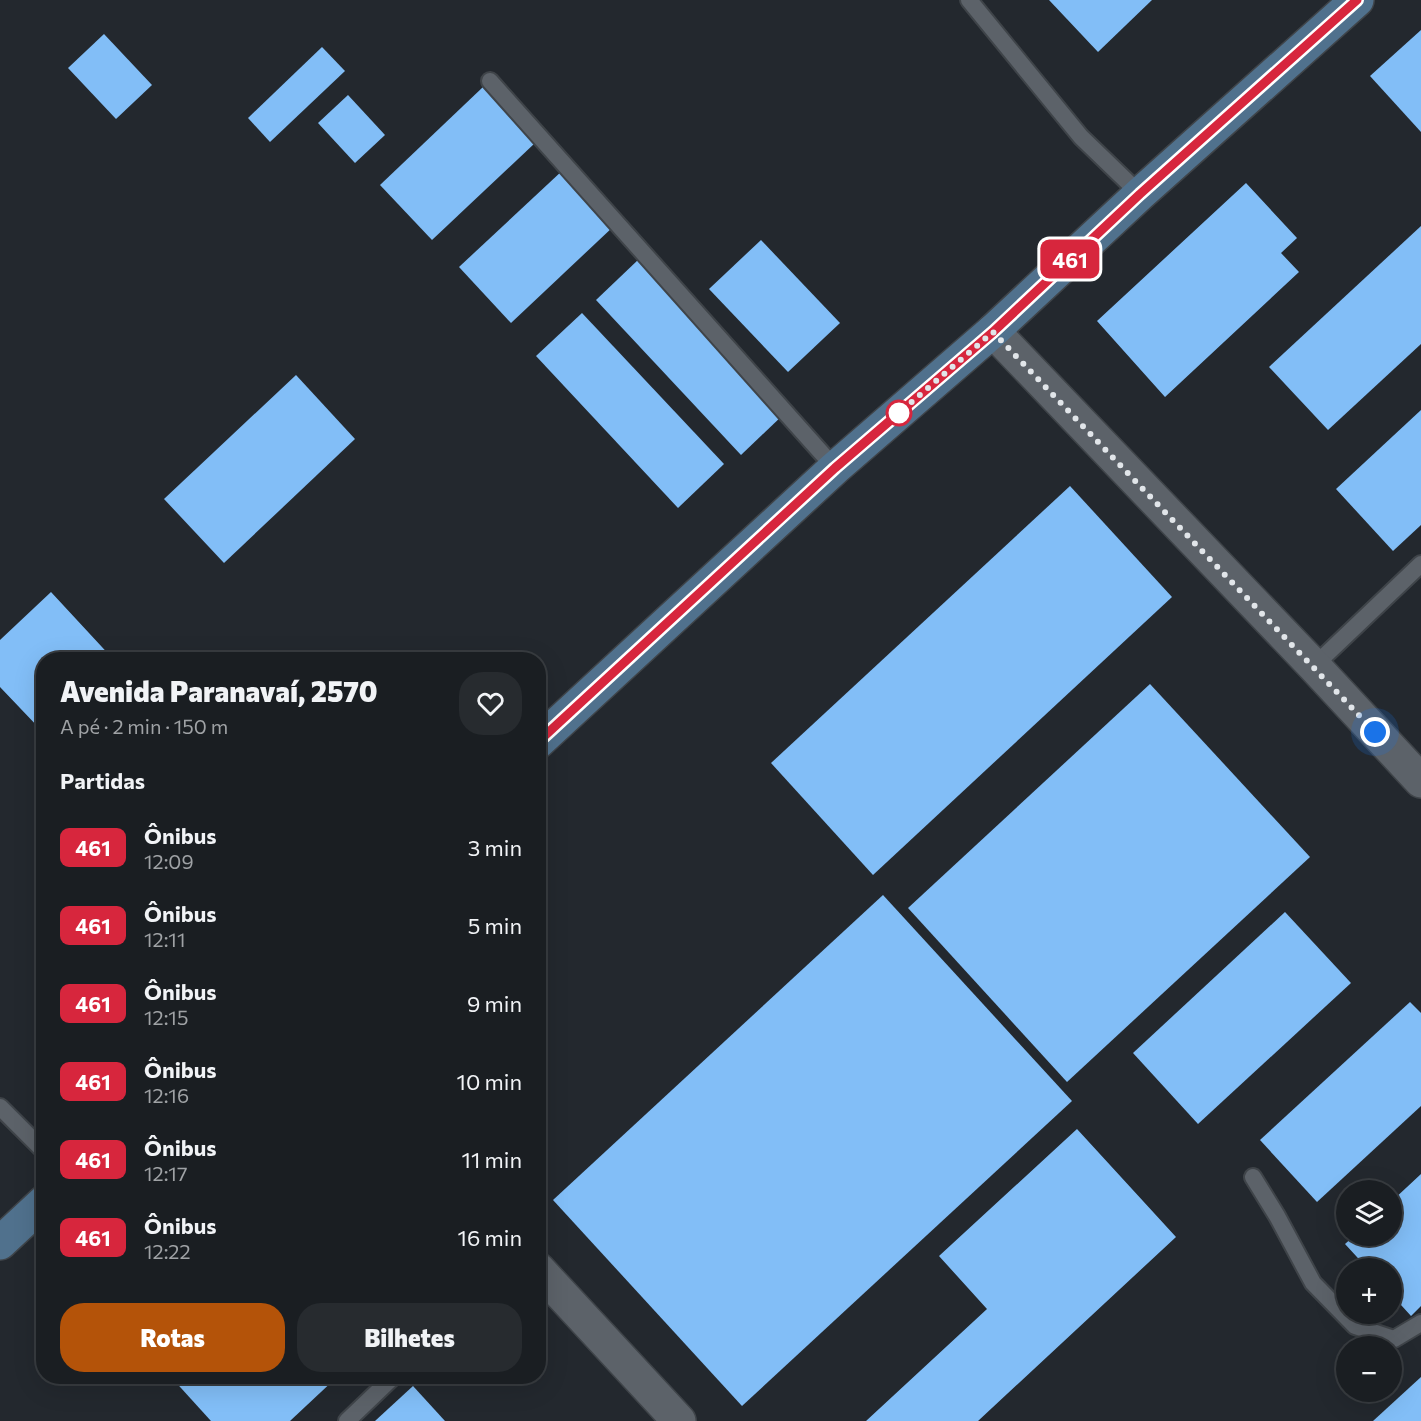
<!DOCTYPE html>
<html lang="pt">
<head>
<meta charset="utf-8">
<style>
	:root { --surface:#1a1e22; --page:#272b2f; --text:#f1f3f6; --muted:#9fa2a5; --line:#383c40; --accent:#b45309 }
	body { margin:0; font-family:Commissioner,sans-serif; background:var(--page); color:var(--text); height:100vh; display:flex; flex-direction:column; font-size:22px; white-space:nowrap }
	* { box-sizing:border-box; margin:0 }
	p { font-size:20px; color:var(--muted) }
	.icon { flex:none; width:33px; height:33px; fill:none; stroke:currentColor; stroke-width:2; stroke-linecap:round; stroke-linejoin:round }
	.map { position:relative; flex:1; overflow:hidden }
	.side { position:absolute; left:36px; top:652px; width:510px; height:732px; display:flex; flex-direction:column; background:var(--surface); border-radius:24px; box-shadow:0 6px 24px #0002,0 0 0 2px var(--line) }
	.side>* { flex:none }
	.badge { padding:0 12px; border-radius:9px; font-size:21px; line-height:39px }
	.buttons { position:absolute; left:1336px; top:1180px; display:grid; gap:12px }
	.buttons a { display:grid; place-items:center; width:66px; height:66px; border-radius:50%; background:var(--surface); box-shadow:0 6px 24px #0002,0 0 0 2px var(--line); font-size:30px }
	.you { position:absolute; width:30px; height:30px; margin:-15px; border:4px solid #fff; border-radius:50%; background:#1a73e8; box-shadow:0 0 0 9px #1a73e833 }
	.map>.badge { position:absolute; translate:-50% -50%; box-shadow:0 0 0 3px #fff }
	h2 { padding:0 24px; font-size:22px; line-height:54px }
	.round { display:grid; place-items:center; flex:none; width:63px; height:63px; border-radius:24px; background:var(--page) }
	.overview { display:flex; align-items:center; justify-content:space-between; height:102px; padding:0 24px }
	h1 { font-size:28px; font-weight:800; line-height:45px }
	.primary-button { display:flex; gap:12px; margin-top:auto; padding:12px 24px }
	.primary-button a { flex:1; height:69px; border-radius:24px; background:var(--accent); color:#fff; font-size:24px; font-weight:800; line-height:69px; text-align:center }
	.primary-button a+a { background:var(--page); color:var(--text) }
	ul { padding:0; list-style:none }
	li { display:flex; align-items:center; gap:18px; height:78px; padding:0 24px }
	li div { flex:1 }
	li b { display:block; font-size:22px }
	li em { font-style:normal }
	li .badge { min-width:66px; font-weight:700; text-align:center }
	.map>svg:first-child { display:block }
	.building { fill:#82bef7 }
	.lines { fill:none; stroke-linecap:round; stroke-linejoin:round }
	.lane-casing { stroke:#3f4449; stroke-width:20 }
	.street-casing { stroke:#3f4449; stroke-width:36 }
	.secondary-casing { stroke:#3f4449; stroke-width:36 }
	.lane { stroke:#5c6269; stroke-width:16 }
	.street { stroke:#5c6269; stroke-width:33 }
	.secondary { stroke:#50718d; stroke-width:33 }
	.line-casing { stroke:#fff; stroke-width:14 }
	.line { stroke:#d7263d; stroke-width:9 }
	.walk { stroke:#e1e5e9; stroke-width:6; stroke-dasharray:0 10.8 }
	.stop-dot { fill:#fff; stroke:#d7263d; stroke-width:3 }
</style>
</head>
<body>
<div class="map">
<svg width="1421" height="1421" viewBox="0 0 1421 1421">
	<rect width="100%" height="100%" fill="#23282e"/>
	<g class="building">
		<path d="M 1049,0 L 1152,0 L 1098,52 Z"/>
		<path d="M 1421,30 L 1421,132 L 1370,76 Z"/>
		<path d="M 104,34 L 152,85 L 116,119 L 68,68 Z"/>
		<path d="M 322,47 L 345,71 L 270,142 L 248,118 Z"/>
		<path d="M 483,87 L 535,143 L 432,240 L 380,185 Z"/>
		<path d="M 348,95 L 385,135 L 355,163 L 318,123 Z"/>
		<path d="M 563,170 L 614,226 L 511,323 L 459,267 Z"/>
		<path d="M 1246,183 L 1297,238 L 1281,253 L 1299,272 L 1165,397 L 1097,321 Z"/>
		<path d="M 1421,226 L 1421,344 L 1328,430 L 1269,367 Z"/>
		<path d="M 761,240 L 840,323 L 788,372 L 709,289 Z"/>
		<path d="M 639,259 L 784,414 L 741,455 L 596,300 Z"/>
		<path d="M 582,313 L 724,464 L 678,508 L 536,356 Z"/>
		<path d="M 296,375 L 355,439 L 224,563 L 164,499 Z"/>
		<path d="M 1421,410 L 1421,525 L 1393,551 L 1336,489 Z"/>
		<path d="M 1070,486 L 1172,597 L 873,875 L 771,763 Z"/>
		<path d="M 51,592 L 114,660 L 44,660 L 44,726 L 40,729 L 0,687 L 0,640 Z"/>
		<path d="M 1150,684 L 1310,857 L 1067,1082 L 908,908 Z"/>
		<path d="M 883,895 L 1072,1101 L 742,1406 L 553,1200 Z"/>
		<path d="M 1285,912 L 1351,983 L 1198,1124 L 1133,1053 Z"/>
		<path d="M 1410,1002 L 1421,1013 L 1421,1106 L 1317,1202 L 1260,1140 Z"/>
		<path d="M 1077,1129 L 1176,1237 L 978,1421 L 866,1421 L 987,1309 L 939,1256 Z"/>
		<path d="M 1421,1174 L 1421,1306 L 1411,1316 L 1392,1295 L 1392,1269 L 1368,1269 L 1345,1244 L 1354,1236 L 1392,1236 L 1392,1201 Z"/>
		<path d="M 171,1377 L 337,1377 L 290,1421 L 211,1421 Z"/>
		<path d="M 1421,1377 L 1421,1421 L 1373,1421 Z"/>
		<path d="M 413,1386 L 445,1421 L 375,1421 Z"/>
	</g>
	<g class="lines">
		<g class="lane-casing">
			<g id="lane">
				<path d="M 969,0 L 1081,137 L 1140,194"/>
				<path d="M 490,81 L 835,468"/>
				<path d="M 1314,666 L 1421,564"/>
				<path d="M 0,1107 L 44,1151"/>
				<path d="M 1253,1177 L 1277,1216 L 1313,1283 L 1355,1326 L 1394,1339 L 1421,1323"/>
				<path d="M 347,1421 L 393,1377"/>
			</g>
		</g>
		<g class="street-casing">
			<g id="street">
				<path d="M 993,331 L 1314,666 L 1421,781"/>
				<path d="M 538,1269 L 679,1421"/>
			</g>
		</g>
		<g class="secondary-casing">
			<g id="secondary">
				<path d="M 538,742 L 835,468 L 993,331 L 1140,194 L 1357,0"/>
				<path d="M 0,1243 L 44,1202"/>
			</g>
		</g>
		<use href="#lane" class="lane"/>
		<use href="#street" class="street"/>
		<use href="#secondary" class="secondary"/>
	</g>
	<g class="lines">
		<g class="line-casing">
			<path id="line" d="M 538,742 L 835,468 L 993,332 L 1140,194 L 1357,0"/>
		</g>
		<use href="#line" class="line"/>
		<path class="walk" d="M 899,413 L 893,418 L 993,332 L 1375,732"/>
	</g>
	<circle class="stop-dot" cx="899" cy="413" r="12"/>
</svg>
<div class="buttons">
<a><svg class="icon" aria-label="layers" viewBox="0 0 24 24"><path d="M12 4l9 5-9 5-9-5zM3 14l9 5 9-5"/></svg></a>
<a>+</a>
<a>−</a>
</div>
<div class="you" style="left:1375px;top:732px"></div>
<b class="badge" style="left:1070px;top:259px;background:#d7263d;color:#fff">461</b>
<section class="side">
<div class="overview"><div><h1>Avenida Paranavaí, 2570</h1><p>A pé · 2 min · 150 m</p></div><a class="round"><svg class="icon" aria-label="heart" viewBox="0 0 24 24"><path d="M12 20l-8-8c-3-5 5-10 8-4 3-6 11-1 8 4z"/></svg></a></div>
<h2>Partidas</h2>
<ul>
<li><span class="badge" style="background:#d7263d;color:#fff">461</span><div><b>Ônibus</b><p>12:09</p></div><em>3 min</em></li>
<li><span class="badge" style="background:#d7263d;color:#fff">461</span><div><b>Ônibus</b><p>12:11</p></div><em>5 min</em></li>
<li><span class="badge" style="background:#d7263d;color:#fff">461</span><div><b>Ônibus</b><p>12:15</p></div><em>9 min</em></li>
<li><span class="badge" style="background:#d7263d;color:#fff">461</span><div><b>Ônibus</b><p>12:16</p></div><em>10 min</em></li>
<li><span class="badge" style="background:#d7263d;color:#fff">461</span><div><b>Ônibus</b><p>12:17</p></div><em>11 min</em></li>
<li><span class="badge" style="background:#d7263d;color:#fff">461</span><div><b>Ônibus</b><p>12:22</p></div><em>16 min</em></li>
</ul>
<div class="primary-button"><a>Rotas</a><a>Bilhetes</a></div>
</section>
</div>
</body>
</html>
